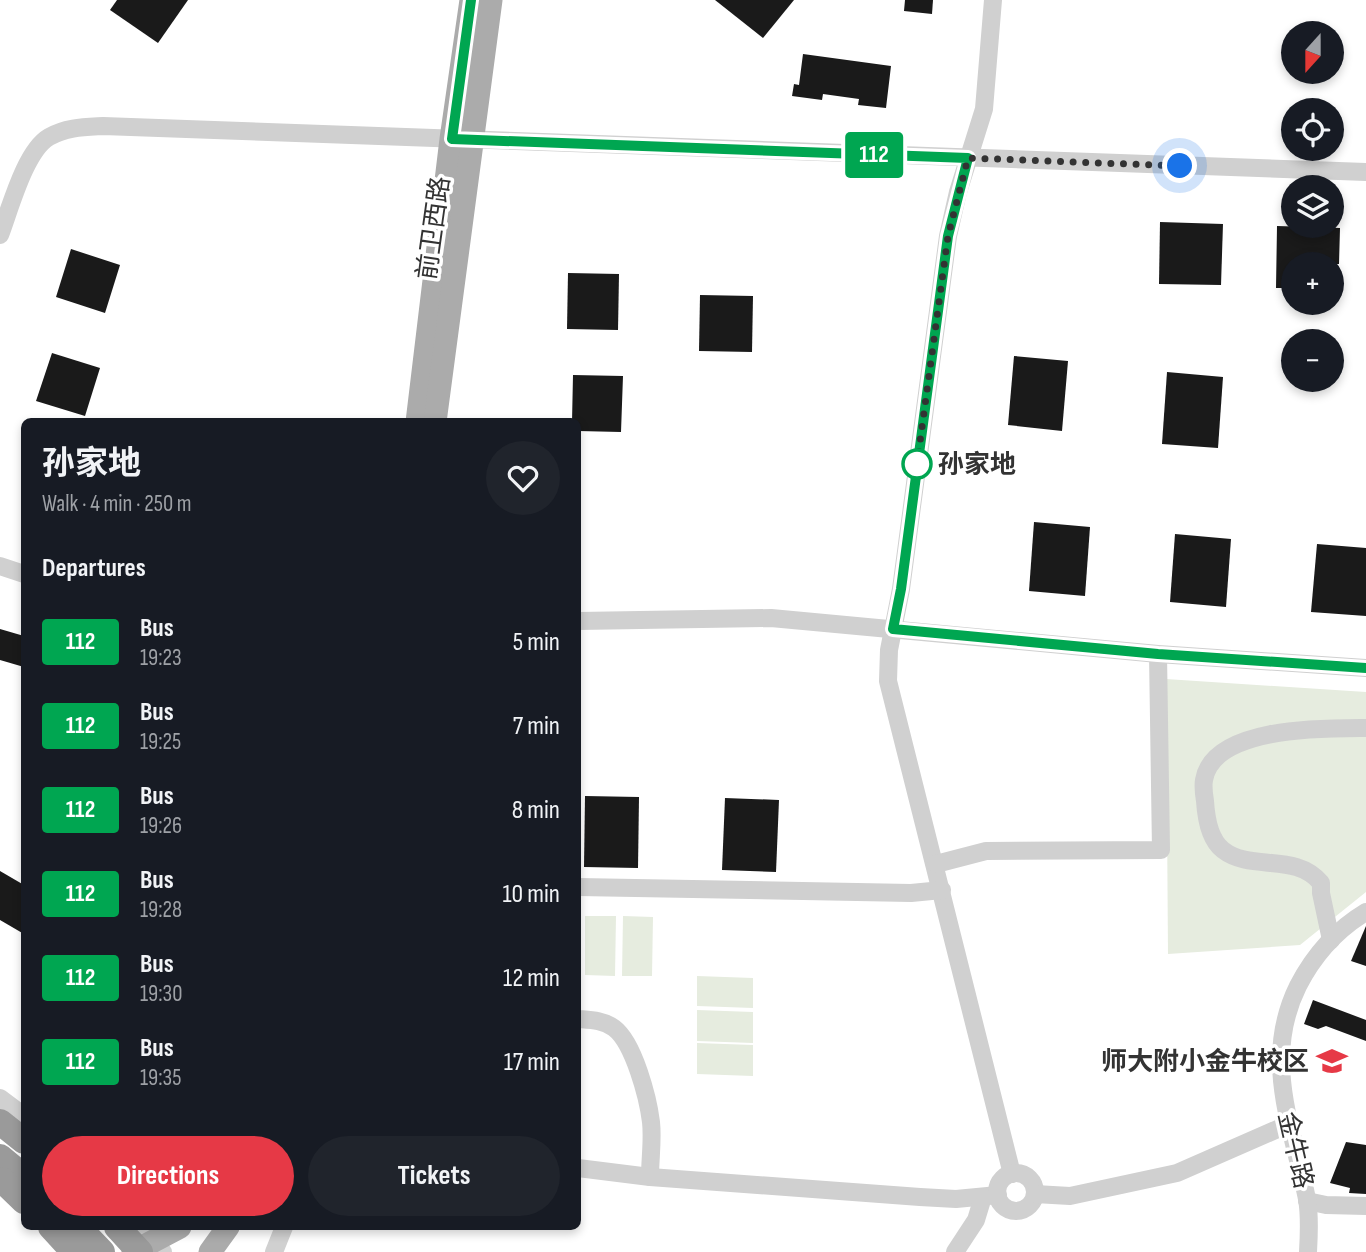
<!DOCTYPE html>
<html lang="en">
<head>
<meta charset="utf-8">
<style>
	:root { --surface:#171b24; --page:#20242c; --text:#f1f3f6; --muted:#9ea1a6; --accent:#e63946 }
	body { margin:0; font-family:"Sofia Sans Condensed","Noto Sans SC",sans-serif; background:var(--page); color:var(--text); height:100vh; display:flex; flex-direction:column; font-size:26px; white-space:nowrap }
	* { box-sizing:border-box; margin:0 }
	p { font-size:23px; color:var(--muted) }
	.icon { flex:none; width:38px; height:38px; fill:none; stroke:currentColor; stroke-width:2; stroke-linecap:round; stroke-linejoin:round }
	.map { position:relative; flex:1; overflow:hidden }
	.drawer { position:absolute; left:21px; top:418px; width:560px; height:812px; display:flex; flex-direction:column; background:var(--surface); border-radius:10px; box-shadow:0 4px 10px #0003 }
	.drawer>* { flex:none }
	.badge { padding:0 14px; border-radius:5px; font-size:24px; line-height:46px }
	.needle { width:46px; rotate:201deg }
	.buttons { position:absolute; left:1281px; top:21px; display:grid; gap:14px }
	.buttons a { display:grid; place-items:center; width:63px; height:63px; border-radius:50%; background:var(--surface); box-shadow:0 4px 10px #0003; font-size:35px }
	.you { position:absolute; width:35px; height:35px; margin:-18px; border:5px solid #fff; border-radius:50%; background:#1a73e8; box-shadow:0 0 0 10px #1a73e833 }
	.map>.badge { position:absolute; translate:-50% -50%; box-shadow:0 0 0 4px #fff }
	h2 { padding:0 21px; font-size:26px; line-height:63px }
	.round { display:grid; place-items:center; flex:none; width:74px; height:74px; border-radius:37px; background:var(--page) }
	.head { display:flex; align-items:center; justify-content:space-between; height:119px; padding:0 21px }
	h1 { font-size:33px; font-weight:700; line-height:52px }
	.button { display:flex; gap:14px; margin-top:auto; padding:14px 21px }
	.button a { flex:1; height:80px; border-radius:42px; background:var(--accent); color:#fff; font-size:28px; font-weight:700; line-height:80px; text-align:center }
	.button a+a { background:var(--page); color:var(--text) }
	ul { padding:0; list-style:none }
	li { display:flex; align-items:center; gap:21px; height:84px; padding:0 21px }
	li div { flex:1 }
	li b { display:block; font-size:26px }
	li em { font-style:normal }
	li .badge { min-width:77px; font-weight:700; text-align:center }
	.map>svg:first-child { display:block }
	.green { fill:#e6ecdf }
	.building { fill:#1a1a1a }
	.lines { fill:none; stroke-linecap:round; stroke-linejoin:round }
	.minor { stroke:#d0d0d0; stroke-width:18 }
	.major { stroke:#ababab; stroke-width:23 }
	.highway { stroke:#9a9a9a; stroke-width:26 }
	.highway-bridge { stroke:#9a9a9a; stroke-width:26 }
	.line-casing { stroke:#fff; stroke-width:16 }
	.line { stroke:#00a651; stroke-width:10 }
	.walk { stroke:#333; stroke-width:7; stroke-dasharray:0 12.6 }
	.stop-dot { fill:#fff; stroke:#00a651; stroke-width:3.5 }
	.labels { text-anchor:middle; stroke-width:7; stroke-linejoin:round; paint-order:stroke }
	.street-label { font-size:26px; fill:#333; stroke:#fff }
	.stop-label { font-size:26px; font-weight:bold; fill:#333; stroke:#fff; text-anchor:start }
	.poi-label { font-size:26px; font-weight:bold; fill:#333; stroke:#fff; text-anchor:end }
</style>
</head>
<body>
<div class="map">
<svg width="1366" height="1252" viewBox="0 0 1366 1252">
	<rect width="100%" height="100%" fill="#fff"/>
	<g class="green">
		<path d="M 1166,679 L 1366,692 L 1366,892 L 1300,945 L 1168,954 Z"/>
		<path d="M 585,916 L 616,916 L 615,976 L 585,975 Z"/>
		<path d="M 623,916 L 653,917 L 652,976 L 622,976 Z"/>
		<path d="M 697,976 L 753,978 L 753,1008 L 697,1006 Z"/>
		<path d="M 697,1010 L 753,1012 L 753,1043 L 697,1041 Z"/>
		<path d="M 697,1043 L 753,1045 L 753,1076 L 697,1074 Z"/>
	</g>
	<g class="building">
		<path d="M 117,0 L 188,0 L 158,43 L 110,10 Z"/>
		<path d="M 715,0 L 794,0 L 763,38 Z"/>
		<path d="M 905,0 L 933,0 L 932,14 L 904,11 Z"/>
		<path d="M 803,54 L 891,66 L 886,108 L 858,105 L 859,99 L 823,94 L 822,100 L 792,96 L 794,84 L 799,85 Z"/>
		<path d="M 1160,222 L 1223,224 L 1221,285 L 1159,284 Z"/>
		<path d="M 1277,226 L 1340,228 L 1339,264 L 1293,264 L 1293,288 L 1276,288 Z"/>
		<path d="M 71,249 L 120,265 L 105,313 L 56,297 Z"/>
		<path d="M 568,273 L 619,274 L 618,330 L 567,329 Z"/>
		<path d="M 700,295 L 753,296 L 752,352 L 699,351 Z"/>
		<path d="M 52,353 L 100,368 L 85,416 L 36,401 Z"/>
		<path d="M 1014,356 L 1068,361 L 1062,431 L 1008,425 Z"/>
		<path d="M 1167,372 L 1223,377 L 1218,448 L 1162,444 Z"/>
		<path d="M 573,375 L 623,376 L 621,432 L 578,431 L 578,422 L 572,422 Z"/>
		<path d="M 1034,522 L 1090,527 L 1085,596 L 1029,591 Z"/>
		<path d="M 1175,534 L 1231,539 L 1226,607 L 1170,602 Z"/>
		<path d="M 1317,544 L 1366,548 L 1366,616 L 1311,612 Z"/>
		<path d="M 0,629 L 24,636 L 24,667 L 0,660 Z"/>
		<path d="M 585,796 L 639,797 L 638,868 L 584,867 Z"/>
		<path d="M 725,798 L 779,800 L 776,872 L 722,870 Z"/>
		<path d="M 0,871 L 24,885 L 24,934 L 0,920 Z"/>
		<path d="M 1366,926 L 1366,966 L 1351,961 Z"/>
		<path d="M 1313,1000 L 1366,1020 L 1366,1041 L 1326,1026 L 1318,1029 L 1304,1024 Z"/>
		<path d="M 1346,1142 L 1366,1145 L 1366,1194 L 1349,1193 L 1350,1188 L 1330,1183 Z"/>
	</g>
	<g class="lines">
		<g class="minor">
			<path d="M 993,0 L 984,109 L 958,192 L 948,236 L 901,589 L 889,650 L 888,681 L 1012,1174"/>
			<path d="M 0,235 C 10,209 25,151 49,137 C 66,127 85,127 103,126 L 1366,172"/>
			<path d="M 0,566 L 24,574"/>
			<path d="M 578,621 L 771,618 L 1158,654 L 1366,668"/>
			<path d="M 936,864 L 986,851 L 1161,850 L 1158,654"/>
			<path d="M 578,887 L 911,893 L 942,890"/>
			<path d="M 1331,940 L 1321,893 L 1321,883 C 1296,852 1251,872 1223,850 C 1210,840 1206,817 1205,801 C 1204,795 1203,786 1204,780 C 1213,726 1326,728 1366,728"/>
			<path d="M 578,1019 C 590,1020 603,1020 614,1028 C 634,1043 648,1098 651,1122 C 653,1140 650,1159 650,1177"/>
			<path d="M 0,1098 L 24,1116"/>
			<path d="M 578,1168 L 650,1177 L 920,1197 L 956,1199 L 998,1195"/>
			<circle cx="1016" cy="1192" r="19"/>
			<path d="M 1035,1194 L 1070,1196 L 1177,1173 L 1289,1124"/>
			<path d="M 1307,1201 L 1326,1205 L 1366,1206"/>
			<path d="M 141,1227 L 163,1252"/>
			<path d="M 274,1252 L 284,1227"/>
			<path d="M 955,1252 L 976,1220 L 983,1197"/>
			<path d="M 1308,1252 C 1309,1235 1310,1216 1307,1199 C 1292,1125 1262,1059 1298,986 C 1314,955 1336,930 1366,912"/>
		</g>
		<g class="major">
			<path d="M 417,422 L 451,139 L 471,0"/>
			<path d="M 435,422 L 491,0"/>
			<path d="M 133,1252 L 180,1227"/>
			<path d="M 210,1252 L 228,1227"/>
		</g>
		<g class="highway">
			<path d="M 0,1122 L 24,1141"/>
			<path d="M 0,1157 L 24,1177"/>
			<path d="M 2,1180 L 24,1201"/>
			<path d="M 51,1227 L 74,1252"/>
			<path d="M 78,1227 L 102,1252"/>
		</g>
		<path class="highway-bridge" d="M 117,1227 L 140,1252"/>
	</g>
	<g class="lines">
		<g class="line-casing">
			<path id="line" d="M 471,0 L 452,139 L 968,158 L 948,236 L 901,589 L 893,629 L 1158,654 L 1366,668"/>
		</g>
		<use href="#line" class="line"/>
		<path class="walk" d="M 917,464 L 948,236 L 968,158 L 1180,166"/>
	</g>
	<defs>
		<g id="school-bare" transform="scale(2.415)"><path d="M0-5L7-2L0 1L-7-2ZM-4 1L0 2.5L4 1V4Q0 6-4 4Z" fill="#e63946" stroke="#fff" stroke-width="2.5" paint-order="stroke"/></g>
	</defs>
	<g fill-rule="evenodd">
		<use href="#school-bare" x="1332" y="1061"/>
	</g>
	<circle class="stop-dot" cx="917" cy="464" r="14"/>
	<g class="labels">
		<g class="street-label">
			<text transform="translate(433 228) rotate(-82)" y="9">前卫西路</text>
			<text transform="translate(1296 1150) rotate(77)" y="9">金牛路</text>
		</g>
		<g class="stop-label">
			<text x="938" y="473">孙家地</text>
		</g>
		<g class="poi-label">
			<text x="1309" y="1070">师大附小金牛校区</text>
		</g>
	</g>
</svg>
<div class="buttons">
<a><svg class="needle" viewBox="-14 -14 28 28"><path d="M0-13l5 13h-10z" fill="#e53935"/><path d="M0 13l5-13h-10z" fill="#9ea1a6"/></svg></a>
<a><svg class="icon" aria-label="locate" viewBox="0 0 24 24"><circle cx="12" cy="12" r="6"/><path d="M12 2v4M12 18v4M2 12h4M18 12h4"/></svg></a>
<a><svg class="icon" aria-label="layers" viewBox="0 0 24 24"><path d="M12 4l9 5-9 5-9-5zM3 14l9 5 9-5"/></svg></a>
<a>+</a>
<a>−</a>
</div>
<div class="you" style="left:1180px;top:166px"></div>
<b class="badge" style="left:874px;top:155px;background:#00a651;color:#fff">112</b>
<section class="drawer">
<div class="head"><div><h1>孙家地</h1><p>Walk · 4 min · 250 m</p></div><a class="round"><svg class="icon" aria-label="heart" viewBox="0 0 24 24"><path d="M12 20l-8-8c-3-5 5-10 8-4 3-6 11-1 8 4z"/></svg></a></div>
<h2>Departures</h2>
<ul>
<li><span class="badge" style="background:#00a651;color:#fff">112</span><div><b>Bus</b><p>19:23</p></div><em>5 min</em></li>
<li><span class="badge" style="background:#00a651;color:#fff">112</span><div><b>Bus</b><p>19:25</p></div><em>7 min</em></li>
<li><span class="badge" style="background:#00a651;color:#fff">112</span><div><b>Bus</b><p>19:26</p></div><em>8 min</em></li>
<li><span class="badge" style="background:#00a651;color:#fff">112</span><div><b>Bus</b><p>19:28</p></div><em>10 min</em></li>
<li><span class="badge" style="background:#00a651;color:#fff">112</span><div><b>Bus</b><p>19:30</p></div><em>12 min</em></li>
<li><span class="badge" style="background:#00a651;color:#fff">112</span><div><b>Bus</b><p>19:35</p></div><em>17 min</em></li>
</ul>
<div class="button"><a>Directions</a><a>Tickets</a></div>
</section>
</div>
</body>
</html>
